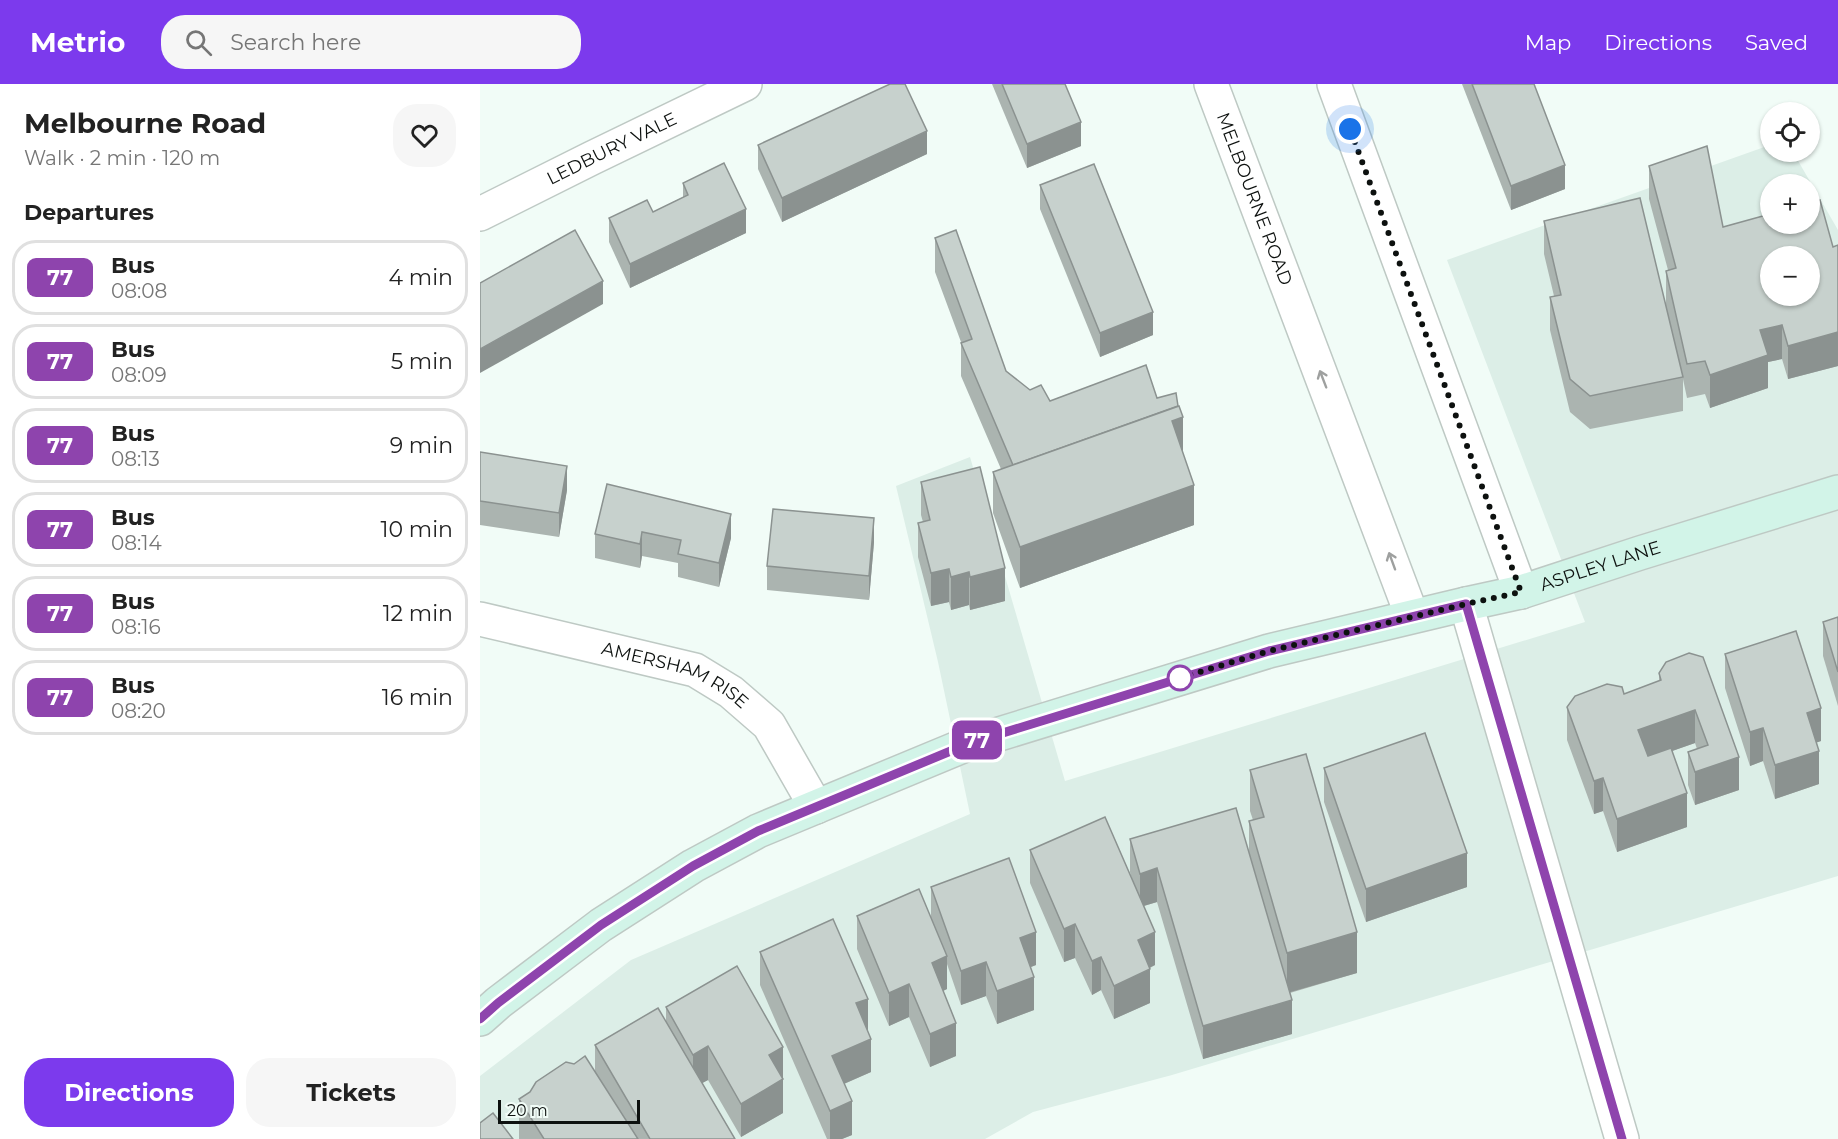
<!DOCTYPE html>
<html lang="en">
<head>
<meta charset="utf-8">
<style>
	:root { --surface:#fff; --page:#f6f6f6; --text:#222; --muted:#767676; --line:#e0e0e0; --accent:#7c3aed }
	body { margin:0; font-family:Montserrat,sans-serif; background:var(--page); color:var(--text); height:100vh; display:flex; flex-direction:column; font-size:22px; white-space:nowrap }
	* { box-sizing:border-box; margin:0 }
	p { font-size:20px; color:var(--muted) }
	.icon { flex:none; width:33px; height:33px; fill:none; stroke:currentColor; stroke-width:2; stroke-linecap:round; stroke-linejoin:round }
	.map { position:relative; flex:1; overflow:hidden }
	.drawer { display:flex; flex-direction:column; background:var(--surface); width:480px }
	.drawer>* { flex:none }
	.badge { padding:0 12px; border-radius:9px; font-size:21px; line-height:39px }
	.buttons { position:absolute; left:1280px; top:18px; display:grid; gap:12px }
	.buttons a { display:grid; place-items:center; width:60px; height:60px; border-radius:50%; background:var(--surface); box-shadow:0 2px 4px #0004; font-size:30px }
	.scale { position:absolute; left:18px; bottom:15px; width:142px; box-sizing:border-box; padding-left:6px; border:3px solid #0d110f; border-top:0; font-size:16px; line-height:21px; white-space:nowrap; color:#0d110f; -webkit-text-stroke:4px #f1fcf7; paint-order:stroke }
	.you { position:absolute; width:30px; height:30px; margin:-15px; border:4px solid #fff; border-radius:50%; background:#1a73e8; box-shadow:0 0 0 9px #1a73e833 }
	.map>.badge { position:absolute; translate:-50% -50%; box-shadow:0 0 0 3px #fff }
	h2 { padding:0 24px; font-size:22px; line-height:54px }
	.round { display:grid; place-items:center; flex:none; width:63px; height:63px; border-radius:24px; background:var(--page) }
	.head { display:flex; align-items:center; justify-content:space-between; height:102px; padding:0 24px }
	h1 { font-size:28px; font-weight:700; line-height:45px }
	.button { display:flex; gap:12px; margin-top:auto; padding:12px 24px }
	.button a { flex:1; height:69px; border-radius:24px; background:var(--accent); color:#fff; font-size:24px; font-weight:700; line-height:69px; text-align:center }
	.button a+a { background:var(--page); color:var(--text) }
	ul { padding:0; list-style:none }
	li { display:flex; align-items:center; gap:18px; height:75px; margin:0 12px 9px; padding:0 12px; border:3px solid var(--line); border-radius:24px }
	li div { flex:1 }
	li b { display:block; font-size:22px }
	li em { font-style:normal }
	li .badge { min-width:66px; font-weight:700; text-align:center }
	header { display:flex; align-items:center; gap:36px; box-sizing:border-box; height:84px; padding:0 30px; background:var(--accent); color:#fff }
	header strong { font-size:28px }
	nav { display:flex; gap:33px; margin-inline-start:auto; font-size:21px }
	.search { width:420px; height:54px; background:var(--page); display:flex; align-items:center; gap:15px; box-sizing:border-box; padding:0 21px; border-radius:24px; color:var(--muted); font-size:22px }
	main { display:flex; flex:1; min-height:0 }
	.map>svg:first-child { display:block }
	.built { fill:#dceee7; fill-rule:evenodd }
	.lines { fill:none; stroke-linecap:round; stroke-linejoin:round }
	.minor-casing { stroke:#bec9c4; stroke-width:36 }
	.tertiary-casing { stroke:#bec9c4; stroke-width:36 }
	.secondary-casing { stroke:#bec9c4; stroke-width:36 }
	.minor { stroke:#fff; stroke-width:33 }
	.tertiary { stroke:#fff; stroke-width:33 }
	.secondary { stroke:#d2f4e8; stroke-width:33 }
	.wall { fill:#abb4b0 }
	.shaded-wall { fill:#8b9290 }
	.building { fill:#c7d1cd; stroke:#8b9290; stroke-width:1.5; fill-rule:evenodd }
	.oneway { stroke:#9ea09f }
	.line-casing { stroke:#fff; stroke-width:14 }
	.line { stroke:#8e44ad; stroke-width:9 }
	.walk { stroke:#0d110f; stroke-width:6; stroke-dasharray:0 10.8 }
	.stop-dot { fill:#fff; stroke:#8e44ad; stroke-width:3 }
	.labels { text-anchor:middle; stroke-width:5; stroke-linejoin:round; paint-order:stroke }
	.street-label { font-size:18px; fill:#0d110f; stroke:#f1fcf7 }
</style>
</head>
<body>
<header>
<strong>Metrio</strong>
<div class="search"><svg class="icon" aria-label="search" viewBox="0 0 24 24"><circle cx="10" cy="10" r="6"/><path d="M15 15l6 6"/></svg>Search here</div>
<nav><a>Map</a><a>Directions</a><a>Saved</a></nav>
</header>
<main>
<section class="drawer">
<div class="head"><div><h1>Melbourne Road</h1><p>Walk · 2 min · 120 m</p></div><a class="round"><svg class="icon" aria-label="heart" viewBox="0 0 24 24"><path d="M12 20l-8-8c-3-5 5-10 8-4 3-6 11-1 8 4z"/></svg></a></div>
<h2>Departures</h2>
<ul>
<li><span class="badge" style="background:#8e44ad;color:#fff">77</span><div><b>Bus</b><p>08:08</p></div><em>4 min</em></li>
<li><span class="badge" style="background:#8e44ad;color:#fff">77</span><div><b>Bus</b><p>08:09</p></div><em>5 min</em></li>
<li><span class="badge" style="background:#8e44ad;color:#fff">77</span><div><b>Bus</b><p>08:13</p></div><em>9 min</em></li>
<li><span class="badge" style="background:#8e44ad;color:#fff">77</span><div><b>Bus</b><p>08:14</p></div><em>10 min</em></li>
<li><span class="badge" style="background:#8e44ad;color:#fff">77</span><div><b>Bus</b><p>08:16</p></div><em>12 min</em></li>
<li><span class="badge" style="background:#8e44ad;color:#fff">77</span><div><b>Bus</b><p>08:20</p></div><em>16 min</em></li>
</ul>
<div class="button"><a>Directions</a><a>Tickets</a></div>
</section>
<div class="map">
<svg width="1358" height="1055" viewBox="0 0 1358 1055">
	<rect width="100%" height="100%" fill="#f1fcf7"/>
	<path class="built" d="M 1290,61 L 1290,68 L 1313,68 L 1358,146 L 1358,792 L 692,991 L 553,1028 L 505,1055 L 0,1055 L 0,992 L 151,876 L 490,730 L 458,578 L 416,402 L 490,373 L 585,697 L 1105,538 L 967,176 ZM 1290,100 L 1329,100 L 1329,140 L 1290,140 ZM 1290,172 L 1329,172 L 1329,212 L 1290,212 Z"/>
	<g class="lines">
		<g class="minor-casing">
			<g id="minor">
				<path id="s1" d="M 0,130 L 112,74 L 265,0"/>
				<path id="s2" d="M 0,535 L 215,586 L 251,608 L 289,641 L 336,723"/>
			</g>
		</g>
		<g class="tertiary-casing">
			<g id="tertiary">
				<path id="s3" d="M 731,0 L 932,532"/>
				<path d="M 854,0 L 1041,508"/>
				<path d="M 986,520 L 1142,1055"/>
			</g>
		</g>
		<g class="secondary-casing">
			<g id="secondary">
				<path id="s4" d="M 0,935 L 18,919 L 121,841 L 213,782 L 278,747 L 490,659 L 789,567 L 986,520 L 1041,508 L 1160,469 L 1358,408"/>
			</g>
		</g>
		<use href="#minor" class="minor"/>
		<use href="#tertiary" class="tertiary"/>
		<use href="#secondary" class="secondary"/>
	</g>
	<g class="wall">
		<path d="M 512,0 L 585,0 L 601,62 L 547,84 Z"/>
		<path d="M 982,0 L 1054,0 L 1085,105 L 1031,126 Z"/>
		<path d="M 278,61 L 447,70 L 302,138 L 278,85 Z"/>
		<path d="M 1169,82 L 1243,143 L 1353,163 L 1358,161 L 1358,282 L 1308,295 L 1302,275 L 1288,278 L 1288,304 L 1230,324 L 1225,310 L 1207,314 L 1203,295 L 1203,327 L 1110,345 L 1090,328 L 1070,246 L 1070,213 L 1074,212 L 1064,170 L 1064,137 L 1186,220 L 1186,187 L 1188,186 L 1169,115 Z"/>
		<path d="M 203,99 L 266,149 L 150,204 L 129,158 L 129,134 L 173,128 L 203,113 Z"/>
		<path d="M 560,101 L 673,251 L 620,273 L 560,125 Z"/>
		<path d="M 455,154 L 526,287 L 550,306 L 570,317 L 677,314 L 703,370 L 714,441 L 540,504 L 513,429 L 513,388 L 521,385 L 481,292 L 481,258 L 455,188 Z"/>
		<path d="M 0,368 L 87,406 L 79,453 L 0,441 Z"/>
		<path d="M 441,398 L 525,517 L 490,526 L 489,521 L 471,526 L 469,518 L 451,522 L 438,473 L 438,439 L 443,438 L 441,431 Z"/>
		<path d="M 127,400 L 251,454 L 239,503 L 198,493 L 198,479 L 162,472 L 160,484 L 115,474 L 115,450 Z"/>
		<path d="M 394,458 L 389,516 L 287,506 L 287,482 Z"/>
		<path d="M 1358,533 L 1358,622 L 1343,572 L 1343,538 Z"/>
		<path d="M 1209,569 L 1259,706 L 1215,721 L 1208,701 L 1208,668 L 1217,665 L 1215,659 L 1192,667 L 1207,743 L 1137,768 L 1123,727 L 1114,730 L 1087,656 L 1087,623 L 1144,610 L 1179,597 L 1179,589 Z"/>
		<path d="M 1245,570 L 1341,657 L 1337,658 L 1339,700 L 1295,715 L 1283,677 L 1270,682 L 1245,604 Z"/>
		<path d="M 844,684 L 987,803 L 886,838 L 844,718 Z"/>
		<path d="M 770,686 L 877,889 L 810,909 L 812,950 L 723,975 L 677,818 L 664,822 L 675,881 L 670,884 L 670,919 L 634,935 L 621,906 L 612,911 L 595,874 L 584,878 L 550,799 L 550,766 L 652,795 L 650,788 L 650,755 L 769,767 L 769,737 L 773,736 L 770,727 Z"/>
		<path d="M 451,803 L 556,881 L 551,883 L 554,926 L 517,940 L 506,912 L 481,921 L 467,880 L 467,905 L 463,907 L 476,972 L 450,983 L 429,933 L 409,942 L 377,865 L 377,832 L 451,834 Z"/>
		<path d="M 280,868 L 391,988 L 364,1000 L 372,1051 L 362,1055 L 347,1055 L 280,901 Z"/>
		<path d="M 186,923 L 303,963 L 303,1029 L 261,1053 L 228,996 L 222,999 L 255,1055 L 39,1055 L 39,1015 L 115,987 L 115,961 L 186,937 Z"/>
	</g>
	<g class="shaded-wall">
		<path d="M 601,38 L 601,62 L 547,84 L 547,60 Z"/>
		<path d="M 447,47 L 447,70 L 302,138 L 302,114 Z"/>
		<path d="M 1085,81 L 1085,105 L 1031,126 L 1031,102 Z"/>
		<path d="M 266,125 L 266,149 L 150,204 L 150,180 Z"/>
		<path d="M 123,197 L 123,220 L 0,289 L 0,265 Z"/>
		<path d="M 673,228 L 673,251 L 620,273 L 620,249 Z"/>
		<path d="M 1302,241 L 1302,275 L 1288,278 L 1288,304 L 1230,324 L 1230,291 L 1280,246 Z"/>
		<path d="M 1358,248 L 1358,282 L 1308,295 L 1308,262 Z"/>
		<path d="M 703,333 L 703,374 L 536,387 Z"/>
		<path d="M 87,382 L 87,406 L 79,453 L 79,429 Z"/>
		<path d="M 714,401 L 714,441 L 540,504 L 540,463 Z"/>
		<path d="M 251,430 L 251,454 L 239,503 L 239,479 Z"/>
		<path d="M 394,434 L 394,458 L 389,516 L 389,492 Z"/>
		<path d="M 162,448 L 162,472 L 160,484 L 160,460 Z"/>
		<path d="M 525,484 L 525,517 L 490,526 L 490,493 Z"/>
		<path d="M 469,485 L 469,518 L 451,522 L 451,489 Z"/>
		<path d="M 489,488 L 489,521 L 471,526 L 471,493 Z"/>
		<path d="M 1341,624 L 1341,657 L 1327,662 L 1327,629 Z"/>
		<path d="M 1215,626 L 1215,659 L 1158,679 L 1158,646 Z"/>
		<path d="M 1283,644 L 1283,677 L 1270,682 L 1270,648 Z"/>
		<path d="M 1339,667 L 1339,700 L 1295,715 L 1295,681 Z"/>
		<path d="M 1259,673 L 1259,706 L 1215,721 L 1215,688 Z"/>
		<path d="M 1123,694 L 1123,727 L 1114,730 L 1114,697 Z"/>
		<path d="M 1207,709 L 1207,743 L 1137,768 L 1137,735 Z"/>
		<path d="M 987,769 L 987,803 L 886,838 L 886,805 Z"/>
		<path d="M 677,784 L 677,818 L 660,823 L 660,790 Z"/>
		<path d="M 595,840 L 595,874 L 584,878 L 584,845 Z"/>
		<path d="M 556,848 L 556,881 L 540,887 L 540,854 Z"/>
		<path d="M 675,848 L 675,881 L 658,889 L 658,856 Z"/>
		<path d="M 877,848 L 877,889 L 807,909 L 807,869 Z"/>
		<path d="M 467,872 L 467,905 L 452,912 L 452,879 Z"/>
		<path d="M 621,873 L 621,906 L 612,911 L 612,877 Z"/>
		<path d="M 506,878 L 506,912 L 481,921 L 481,887 Z"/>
		<path d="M 670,885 L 670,919 L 634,935 L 634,902 Z"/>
		<path d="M 554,893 L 554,926 L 517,940 L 517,907 Z"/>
		<path d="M 429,900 L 429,933 L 409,942 L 409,909 Z"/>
		<path d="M 388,915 L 388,948 L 376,919 Z"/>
		<path d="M 812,916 L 812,950 L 723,975 L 723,942 Z"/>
		<path d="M 476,939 L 476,972 L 450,983 L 450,950 Z"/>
		<path d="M 391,955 L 391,988 L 352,1005 L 352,972 Z"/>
		<path d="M 228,962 L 228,996 L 213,1004 L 213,971 Z"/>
		<path d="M 303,963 L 303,1029 L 261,1053 L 261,1020 L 289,971 Z"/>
		<path d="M 372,1017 L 372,1051 L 362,1055 L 350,1055 L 350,1027 Z"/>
	</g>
	<g class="building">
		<path d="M 410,0 L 425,0 L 447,47 L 302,114 L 278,61 Z"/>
		<path d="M 522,0 L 585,0 L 601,38 L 547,60 Z"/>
		<path d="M 992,0 L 1054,0 L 1085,81 L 1031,102 Z"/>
		<path d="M 1227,62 L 1243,143 L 1290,130 L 1290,140 L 1329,140 L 1329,119 L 1340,116 L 1353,163 L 1358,161 L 1358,248 L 1308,262 L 1302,241 L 1280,246 L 1288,271 L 1230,291 L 1225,277 L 1207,280 L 1186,187 L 1196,184 L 1169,82 ZM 1290,172 L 1329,172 L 1329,212 L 1290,212 Z"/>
		<path d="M 244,79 L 266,125 L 150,180 L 129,134 L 167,116 L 173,128 L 208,111 L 203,99 Z"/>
		<path d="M 614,80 L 673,228 L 620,249 L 560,101 Z"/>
		<path d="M 1160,114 L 1203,293 L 1110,312 L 1090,295 L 1070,213 L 1081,211 L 1064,137 Z"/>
		<path d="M 95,146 L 123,197 L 0,265 L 0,199 Z"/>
		<path d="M 476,146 L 526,287 L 550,306 L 561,301 L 570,317 L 666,281 L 677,314 L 696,309 L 698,322 L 533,381 L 481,259 L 492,255 L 455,154 Z"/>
		<path d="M 699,322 L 703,333 L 692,337 L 714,401 L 540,463 L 513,388 Z"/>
		<path d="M 0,368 L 87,382 L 79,429 L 0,417 Z"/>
		<path d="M 500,383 L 525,484 L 490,493 L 489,488 L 471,493 L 469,485 L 451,489 L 438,439 L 450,436 L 441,398 Z"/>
		<path d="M 127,400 L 251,430 L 239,479 L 198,470 L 201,456 L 162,448 L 160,460 L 115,450 Z"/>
		<path d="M 293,425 L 394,434 L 389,492 L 287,482 Z"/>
		<path d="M 1358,533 L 1358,588 L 1343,538 Z"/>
		<path d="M 1316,547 L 1341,624 L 1327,629 L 1339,667 L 1295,681 L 1283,644 L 1270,648 L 1245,570 Z"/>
		<path d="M 1209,569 L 1223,573 L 1259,673 L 1215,688 L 1208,668 L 1228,661 L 1215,626 L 1158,646 L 1168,672 L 1191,664 L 1207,709 L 1137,735 L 1123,694 L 1114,697 L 1087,623 L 1095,612 L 1127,600 L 1142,603 L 1144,610 L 1181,596 L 1179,589 L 1186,578 Z"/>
		<path d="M 945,649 L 987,769 L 886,805 L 844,684 Z"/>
		<path d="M 826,670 L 877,848 L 807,869 L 769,737 L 784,733 L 770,686 Z"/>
		<path d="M 756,724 L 812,916 L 723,942 L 677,784 L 660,790 L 650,755 Z"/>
		<path d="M 625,733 L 675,848 L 658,856 L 670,885 L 634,902 L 621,873 L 612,877 L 595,840 L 584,845 L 550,766 Z"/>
		<path d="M 529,774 L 556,848 L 540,854 L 554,893 L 517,907 L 506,878 L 481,887 L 451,803 Z"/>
		<path d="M 439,805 L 467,872 L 452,879 L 476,939 L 450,950 L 429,900 L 409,909 L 377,832 Z"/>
		<path d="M 353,835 L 388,915 L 376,919 L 391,955 L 352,972 L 372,1017 L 350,1027 L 280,868 Z"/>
		<path d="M 257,882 L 303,963 L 289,971 L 303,995 L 261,1020 L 228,962 L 213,971 L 186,923 Z"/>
		<path d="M 178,924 L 255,1055 L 170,1055 L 115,961 Z"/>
		<path d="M 105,972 L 158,1055 L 64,1055 L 39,1015 L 50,1008 L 56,998 L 86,978 L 94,980 Z"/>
		<path d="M 13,1029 L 33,1055 L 0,1055 L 0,1039 Z"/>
	</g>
	<defs><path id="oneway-shaft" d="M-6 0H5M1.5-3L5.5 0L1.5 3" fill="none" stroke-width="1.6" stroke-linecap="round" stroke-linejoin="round" transform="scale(1.5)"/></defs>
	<g class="oneway">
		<use href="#oneway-shaft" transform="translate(843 295) rotate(-111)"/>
		<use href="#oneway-shaft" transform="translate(912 477) rotate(-110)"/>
	</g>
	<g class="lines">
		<g class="line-casing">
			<path id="line" d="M 0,935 L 18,919 L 121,841 L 213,782 L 278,747 L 490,659 L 789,567 L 986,520 L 1142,1055"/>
		</g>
		<use href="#line" class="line"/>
		<path class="walk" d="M 700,594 L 789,567 L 986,520 L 1041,508 L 870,45"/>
	</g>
	<circle class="stop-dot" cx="700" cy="594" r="12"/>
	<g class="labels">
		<g class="street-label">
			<text dy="6" stroke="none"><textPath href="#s1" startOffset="147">LEDBURY VALE</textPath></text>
			<text dy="6" stroke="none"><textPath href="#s3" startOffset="123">MELBOURNE ROAD</textPath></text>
			<text dy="6" stroke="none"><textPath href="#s4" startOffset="1221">ASPLEY LANE</textPath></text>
			<text dy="6" stroke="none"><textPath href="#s2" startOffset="204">AMERSHAM RISE</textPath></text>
		</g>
	</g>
</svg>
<div class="buttons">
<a><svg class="icon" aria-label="locate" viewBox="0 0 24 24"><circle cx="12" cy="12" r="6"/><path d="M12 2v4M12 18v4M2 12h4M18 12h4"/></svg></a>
<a>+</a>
<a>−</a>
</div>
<div class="scale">20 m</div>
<div class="you" style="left:870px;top:45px"></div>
<b class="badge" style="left:497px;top:656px;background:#8e44ad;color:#fff">77</b>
</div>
</main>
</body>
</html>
